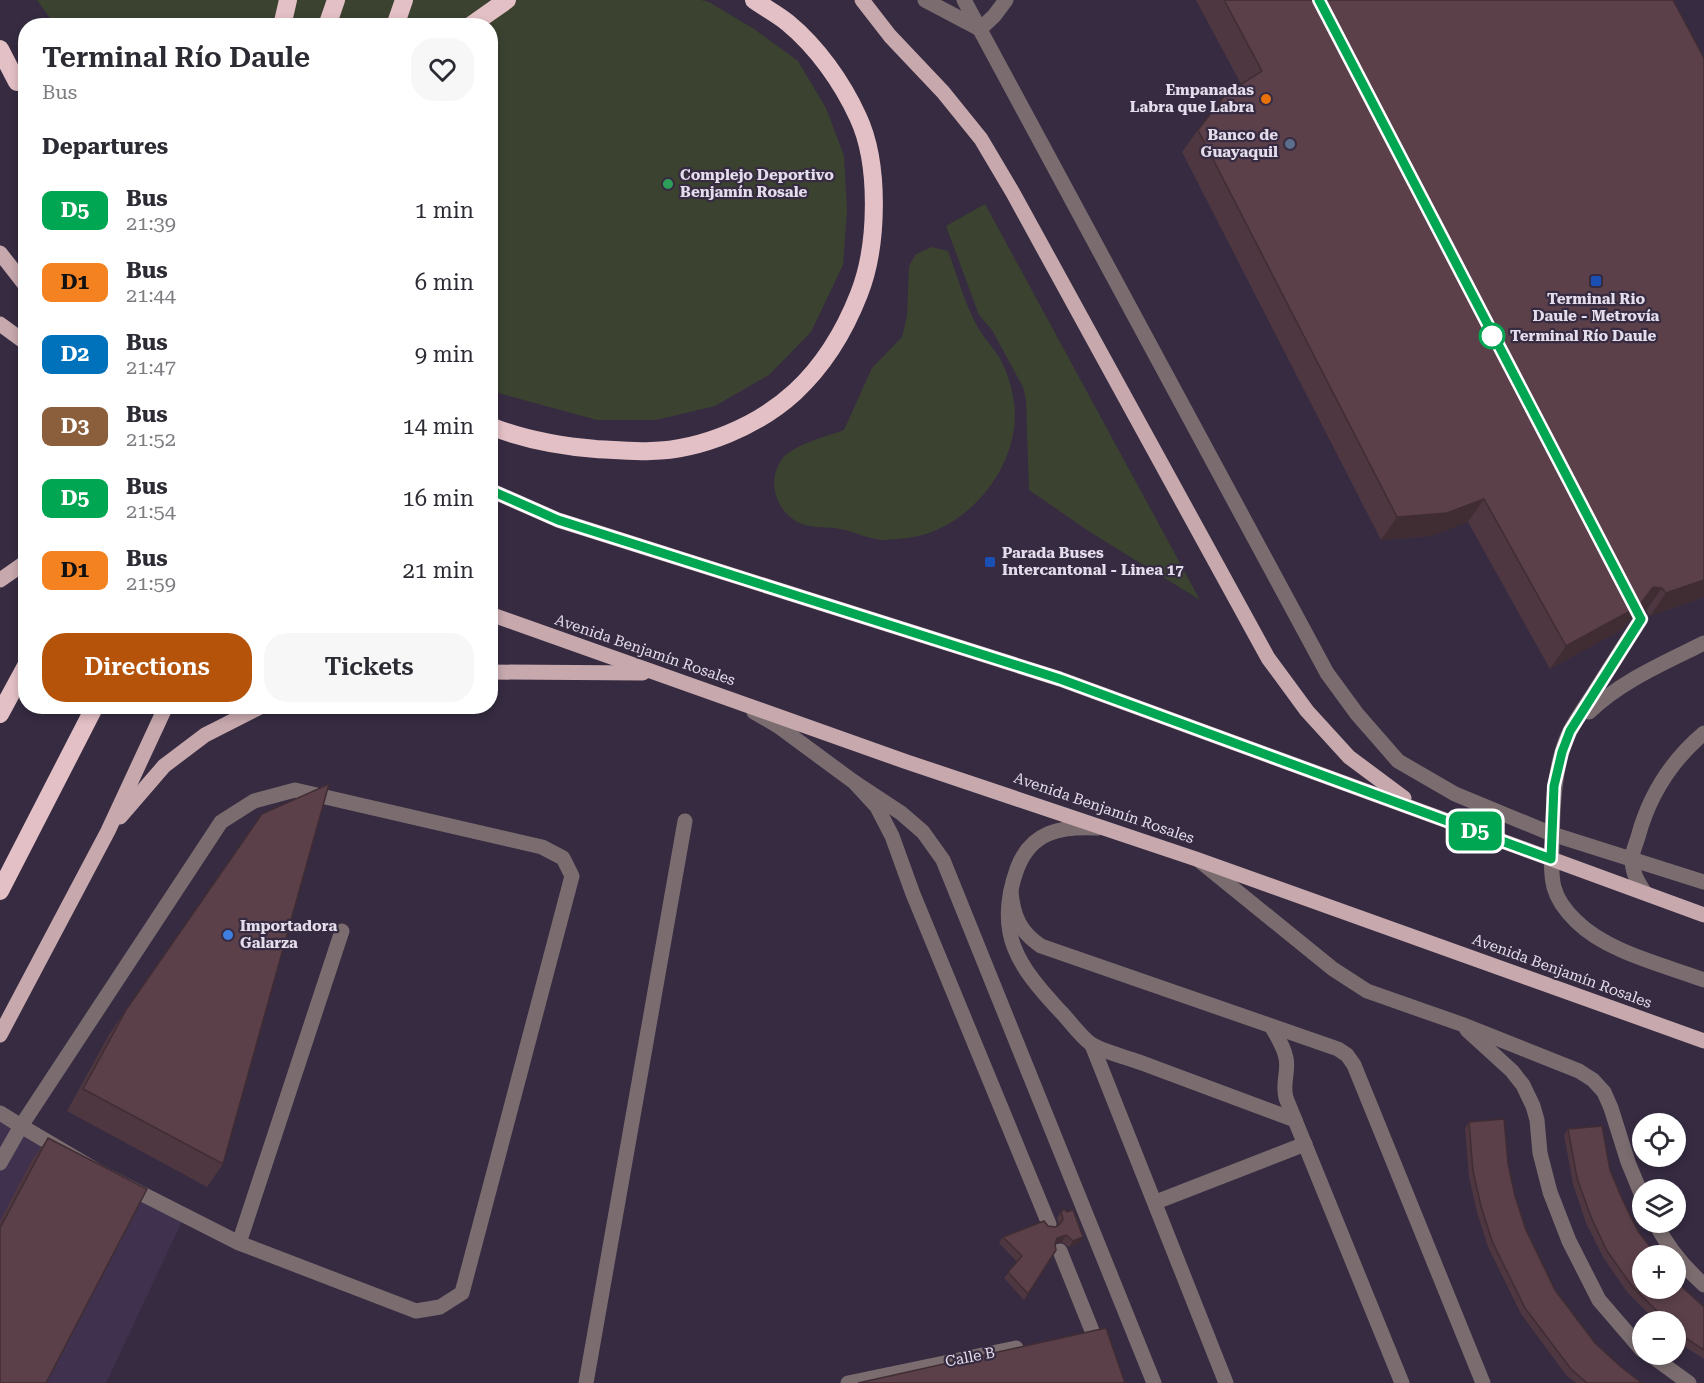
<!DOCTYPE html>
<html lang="en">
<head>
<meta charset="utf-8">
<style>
	:root { --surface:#fff; --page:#f7f7f7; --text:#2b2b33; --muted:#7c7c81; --accent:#b45309 }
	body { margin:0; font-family:"Roboto Serif",serif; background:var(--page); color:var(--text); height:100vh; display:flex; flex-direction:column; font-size:22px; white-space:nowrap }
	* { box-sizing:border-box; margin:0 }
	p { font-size:20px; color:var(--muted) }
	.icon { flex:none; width:33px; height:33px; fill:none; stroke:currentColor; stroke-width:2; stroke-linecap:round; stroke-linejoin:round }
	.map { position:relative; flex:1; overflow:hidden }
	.panel { position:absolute; left:18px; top:18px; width:480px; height:696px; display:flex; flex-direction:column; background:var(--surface); border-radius:24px; box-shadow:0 3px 9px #0003 }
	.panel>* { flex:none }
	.badge { padding:0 12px; border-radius:9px; font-size:21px; line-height:39px }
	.controls { position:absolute; left:1632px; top:1113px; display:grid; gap:12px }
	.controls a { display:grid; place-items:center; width:54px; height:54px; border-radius:50%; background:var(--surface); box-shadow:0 3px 9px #0003; font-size:30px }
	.map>.badge { position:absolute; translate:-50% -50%; box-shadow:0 0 0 3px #fff }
	h2 { padding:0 24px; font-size:22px; line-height:54px }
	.round { display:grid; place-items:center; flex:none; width:63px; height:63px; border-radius:24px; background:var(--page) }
	.head { display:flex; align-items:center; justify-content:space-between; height:102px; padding:0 24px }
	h1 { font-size:28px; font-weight:600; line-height:45px }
	.primary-button { display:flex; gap:12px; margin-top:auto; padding:12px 24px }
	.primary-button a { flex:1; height:69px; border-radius:24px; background:var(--accent); color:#fff; font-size:24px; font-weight:600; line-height:69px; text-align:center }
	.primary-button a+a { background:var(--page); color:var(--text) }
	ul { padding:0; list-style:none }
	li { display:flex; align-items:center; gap:18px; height:72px; padding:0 24px }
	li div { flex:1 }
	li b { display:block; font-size:22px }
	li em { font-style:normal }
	li .badge { min-width:66px; font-weight:700; text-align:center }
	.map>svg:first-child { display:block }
	.built { fill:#40324e }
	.green { fill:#3b4230 }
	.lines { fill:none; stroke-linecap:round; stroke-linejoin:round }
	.minor { stroke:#7b6d6f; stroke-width:15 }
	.major { stroke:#c6a8ad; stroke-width:15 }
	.highway { stroke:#e3c0c5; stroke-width:18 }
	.wall { fill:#4e3740 }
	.shaded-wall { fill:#402d34 }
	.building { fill:#5b404a; stroke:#402d34; stroke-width:1.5 }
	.line-casing { stroke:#fff; stroke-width:14 }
	.line { stroke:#00a651; stroke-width:9 }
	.food-dot { fill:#e8710a; stroke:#362b41; stroke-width:2 }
	.service-dot { fill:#5c6f8a; stroke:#362b41; stroke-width:2 }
	.leisure-dot { fill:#2e9e5b; stroke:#362b41; stroke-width:2 }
	.transit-dot { fill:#1a4fb4; stroke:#362b41; stroke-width:2 }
	.stop-dot { fill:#fff; stroke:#00a651; stroke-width:3 }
	.shop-dot { fill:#3f7fe0; stroke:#362b41; stroke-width:2 }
	.labels { text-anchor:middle; stroke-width:4.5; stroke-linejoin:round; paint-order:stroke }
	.poi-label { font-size:15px; font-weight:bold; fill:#e4ddec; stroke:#362b41; text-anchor:start }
	.stop-label { font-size:15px; font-weight:bold; fill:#e4ddec; stroke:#362b41; text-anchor:start }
	.street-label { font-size:15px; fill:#e4ddec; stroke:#362b41 }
</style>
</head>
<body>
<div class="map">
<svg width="1704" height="1383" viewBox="0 0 1704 1383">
	<rect width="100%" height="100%" fill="#362b41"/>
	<path class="built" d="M 0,1115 L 183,1219 L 106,1383 L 0,1383 Z"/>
	<g class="green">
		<path d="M 37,0 L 701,0 L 709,2 L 754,29 L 798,61 L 826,108 L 844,156 L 847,211 L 843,265 L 811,332 L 769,375 L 715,406 L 656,420 L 597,420 L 491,391 L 490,26 L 55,25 Z"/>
		<path d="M 985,204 L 1200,600 L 1090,532 L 1029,490 L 1026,400 L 1023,387 L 992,330 L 979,315 L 946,226 Z"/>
		<path d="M 932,247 L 948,251 C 957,275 964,301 976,324 C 981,334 990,344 997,354 C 1008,371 1014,393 1015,414 C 1015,467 975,518 926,534 C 914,538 897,539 885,540 C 871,540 855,532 841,529 C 831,527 820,528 809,526 C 779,520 764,484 782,459 C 792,445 828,436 844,430 L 872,368 L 902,337 L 907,316 L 909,266 L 916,254 Z"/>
	</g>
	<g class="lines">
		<g class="minor">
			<path d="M 925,0 L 980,29 L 994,16 L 1006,0"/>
			<path d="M 964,0 L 1327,673 L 1357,714 L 1398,761 L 1455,794 L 1552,834 L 1704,882"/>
			<path d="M 1641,619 C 1624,645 1608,671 1592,696 C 1580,714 1567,732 1562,752 C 1553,782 1553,812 1552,843 C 1551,878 1549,895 1576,921 C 1607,952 1664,965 1704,980"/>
			<path d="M 754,712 L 778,726 L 854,782 L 877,807 L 892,836 L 913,894 L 1049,1224"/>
			<path d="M 1589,712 C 1621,681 1664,663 1704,643"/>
			<path d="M 854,782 L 901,813 L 923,832 L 943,860 L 1154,1383"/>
			<path d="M 295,790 L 542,847 L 563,858 L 572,876 L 462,1293 L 440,1307 L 416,1311 L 239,1243 L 99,1172 L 21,1126 L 221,822 L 254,801 Z"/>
			<path d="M 1098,828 C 1061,826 1031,831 1017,869 C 994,933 1018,966 1060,1011 C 1070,1021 1079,1035 1091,1044 C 1101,1051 1129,1058 1142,1063 C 1193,1082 1244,1101 1295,1120"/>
			<path d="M 1201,862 L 1333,969 L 1367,991 L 1461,1024 L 1579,1071 L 1593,1080 L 1604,1092 L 1611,1108 L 1628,1162 L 1642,1196"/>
			<path d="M 1011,891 C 1013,916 1020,932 1041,946 L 1338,1049 L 1347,1055 L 1354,1065 L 1483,1383"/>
			<path d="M 1645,893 C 1638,882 1632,873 1632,859 C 1632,852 1636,844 1638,837 C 1649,796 1672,760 1704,733"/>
			<path d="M 1271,1026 C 1277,1036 1284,1047 1286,1058 C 1289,1072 1282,1082 1286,1098 L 1402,1383"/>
			<path d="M 1467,1030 L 1512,1071 L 1523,1085 L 1533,1106 L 1537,1120 L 1540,1153 L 1550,1192 L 1569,1241 L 1599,1300 L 1642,1350"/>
			<path d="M 1092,1045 L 1226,1383"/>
			<path d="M 0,1113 L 21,1126 L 0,1163"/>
			<path d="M 1156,1202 L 1305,1144"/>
			<path d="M 1655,1222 C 1667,1247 1684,1267 1704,1285"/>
			<path d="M 239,1243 L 342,931"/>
			<path d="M 1060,1251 L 1113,1383"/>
			<path d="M 1649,1354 L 1689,1383"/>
			<path d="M 586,1383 L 685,821"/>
			<path d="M 848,1383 L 1016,1348"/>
		</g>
		<g class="major">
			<path d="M 862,0 L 890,36 L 943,92 L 981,139 L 1013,193 L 1268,658 L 1307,711 L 1349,757 L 1404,798"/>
			<path d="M 0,253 L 26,286"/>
			<path d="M 0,324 L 26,343"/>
			<path d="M 490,490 L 558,520 L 1060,679 L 1704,915"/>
			<path d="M 0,580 L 26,562"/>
			<path d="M 490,614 L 907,762 L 1196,859 L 1704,1041"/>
			<path d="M 490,672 L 643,673"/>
			<path d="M 120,817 L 164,766 L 205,735 L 262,706"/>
			<path d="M 0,1035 L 108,831 L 166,706"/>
		</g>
		<g class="highway">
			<path d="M 282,26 L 288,0"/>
			<path d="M 327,26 L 336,0"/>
			<path d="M 395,26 L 404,0"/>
			<path d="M 470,26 L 507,0"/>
			<path d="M 0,49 L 17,82"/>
			<path d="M 490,426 C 525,440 560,446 596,449 C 614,450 633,452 651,451 C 701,450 758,426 795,392 C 824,365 845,330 859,294 C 878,246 880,164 858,117 C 842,82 817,47 788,23 C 777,14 765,8 754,0"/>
			<path d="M 0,714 L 26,666"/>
			<path d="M 0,891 L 95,706"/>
		</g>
	</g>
	<g class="wall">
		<path d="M 1196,0 L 1673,0 L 1704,597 L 1650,616 L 1646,611 L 1637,610 L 1623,629 L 1550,669 L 1468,522 L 1431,536 L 1381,540 L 1182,152 L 1198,130 L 1241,84 Z"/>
		<path d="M 262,814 L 223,1164 L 207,1187 L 67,1111 L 110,1033 Z"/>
		<path d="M 1469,1122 L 1508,1164 L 1515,1196 L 1526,1230 L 1555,1290 L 1595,1343 L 1621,1367 L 1642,1383 L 1576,1383 L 1566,1375 L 1521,1314 L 1488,1247 L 1477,1212 L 1469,1177 L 1465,1128 Z"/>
		<path d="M 1568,1129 L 1610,1170 L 1623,1201 L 1638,1231 L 1680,1285 L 1704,1307 L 1704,1359 L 1679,1343 L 1676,1339 L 1676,1322 L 1657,1322 L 1627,1292 L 1603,1257 L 1586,1223 L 1573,1184 L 1564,1135 Z"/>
		<path d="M 48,1138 L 0,1383 L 0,1221 L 32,1160 Z"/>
		<path d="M 1061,1212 L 1079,1243 L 1069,1247 L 1062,1242 L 1055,1244 L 1028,1294 L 1024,1300 L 1004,1278 L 1017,1262 L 999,1243 L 1003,1237 L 1048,1226 L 1056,1227 L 1059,1225 L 1057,1218 Z"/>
	</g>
	<g class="shaded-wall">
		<path d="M 1484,499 L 1468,522 L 1431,536 L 1381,540 L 1397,517 Z"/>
		<path d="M 1704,580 L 1704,597 L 1650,616 L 1666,593 Z"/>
		<path d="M 1653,587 L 1662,588 L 1646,611 L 1637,610 L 1623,629 L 1550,669 L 1566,646 Z"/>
		<path d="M 1066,1235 L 1062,1242 L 1053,1245 L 1057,1238 Z"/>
		<path d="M 1083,1237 L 1079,1243 L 1069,1247 L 1073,1241 Z"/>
	</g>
	<g class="building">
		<path d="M 1224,0 L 1673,0 L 1704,58 L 1704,580 L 1666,593 L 1662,588 L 1653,587 L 1639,606 L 1566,646 L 1484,499 L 1447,513 L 1397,517 L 1198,130 L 1226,94 L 1262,71 Z"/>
		<path d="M 329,784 L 223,1164 L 83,1089 L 126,1010 L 262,814 Z"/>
		<path d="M 1504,1119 L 1508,1164 L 1515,1196 L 1526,1230 L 1555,1290 L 1595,1343 L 1621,1367 L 1642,1383 L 1587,1383 L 1571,1369 L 1525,1308 L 1492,1241 L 1481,1206 L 1473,1171 L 1469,1122 Z"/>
		<path d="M 1602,1126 L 1610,1170 L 1623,1201 L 1638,1231 L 1657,1256 L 1642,1256 L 1642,1288 L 1676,1288 L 1676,1279 L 1680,1285 L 1704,1307 L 1704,1350 L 1684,1337 L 1676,1329 L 1676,1322 L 1668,1322 L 1632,1286 L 1607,1251 L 1591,1217 L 1577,1178 L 1568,1129 Z"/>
		<path d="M 48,1138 L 147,1189 L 46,1383 L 0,1383 L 0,1228 Z"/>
		<path d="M 1064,1209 L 1067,1212 L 1073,1210 L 1083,1237 L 1073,1241 L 1066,1235 L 1057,1238 L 1055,1244 L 1056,1250 L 1028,1294 L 1008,1272 L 1022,1256 L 1003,1237 L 1044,1221 L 1048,1226 L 1056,1227 L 1061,1223 L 1063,1219 L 1061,1212 Z"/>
		<path d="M 1106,1328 L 1125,1383 L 858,1383 Z"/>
	</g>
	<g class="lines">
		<g class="line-casing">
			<path id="line" d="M 490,490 L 558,520 L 1060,679 L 1551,859 L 1554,786 L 1562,752 L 1570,731 L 1641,619 L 1319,0"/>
		</g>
		<use href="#line" class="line"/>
	</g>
	<circle class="food-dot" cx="1266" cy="99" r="6"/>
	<circle class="service-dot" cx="1290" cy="144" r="6"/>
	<circle class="leisure-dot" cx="668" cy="184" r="6"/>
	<g class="transit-dot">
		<rect x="1590" y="275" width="12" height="12" rx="3"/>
		<rect x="984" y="556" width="12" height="12" rx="3"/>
	</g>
	<circle class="stop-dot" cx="1492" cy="336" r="12"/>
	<circle class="shop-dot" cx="228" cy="935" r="6"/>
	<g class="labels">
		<g class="poi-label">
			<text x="1254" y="95" text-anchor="end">Empanadas<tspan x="1254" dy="17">Labra que Labra</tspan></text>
			<text x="1278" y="140" text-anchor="end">Banco de<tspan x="1278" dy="17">Guayaquil</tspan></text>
			<text x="680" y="180">Complejo Deportivo<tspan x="680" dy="17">Benjamín Rosale</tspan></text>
			<text x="1596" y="304" text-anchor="middle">Terminal Rio<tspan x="1596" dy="17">Daule - Metrovía</tspan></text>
			<text x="1002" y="558">Parada Buses<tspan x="1002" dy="17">Intercantonal - Linea 17</tspan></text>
			<text x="240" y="931">Importadora<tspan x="240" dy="17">Galarza</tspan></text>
		</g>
		<g class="stop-label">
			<text x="1510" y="341">Terminal Río Daule</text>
		</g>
		<g class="street-label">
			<text transform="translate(645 650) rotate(19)" y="5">Avenida Benjamín Rosales</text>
			<text transform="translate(1104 808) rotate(19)" y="5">Avenida Benjamín Rosales</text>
			<text transform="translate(1562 971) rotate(20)" y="5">Avenida Benjamín Rosales</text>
			<text transform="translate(970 1357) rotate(-11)" y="5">Calle B</text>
		</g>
	</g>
</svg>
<div class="controls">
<a><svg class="icon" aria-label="locate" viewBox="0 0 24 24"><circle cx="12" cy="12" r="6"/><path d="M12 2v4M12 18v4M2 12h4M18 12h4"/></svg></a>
<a><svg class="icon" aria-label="layers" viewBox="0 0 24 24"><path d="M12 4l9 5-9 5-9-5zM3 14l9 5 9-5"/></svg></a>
<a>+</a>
<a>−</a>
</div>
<b class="badge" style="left:1475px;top:831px;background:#00a651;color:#fff">D5</b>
<section class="panel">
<div class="head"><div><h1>Terminal Río Daule</h1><p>Bus</p></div><a class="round"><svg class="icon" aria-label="heart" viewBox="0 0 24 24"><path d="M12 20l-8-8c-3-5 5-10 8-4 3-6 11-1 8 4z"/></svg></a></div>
<h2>Departures</h2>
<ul>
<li><span class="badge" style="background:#00a651;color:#fff">D5</span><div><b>Bus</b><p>21:39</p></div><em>1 min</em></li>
<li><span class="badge" style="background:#f58220;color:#111">D1</span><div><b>Bus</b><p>21:44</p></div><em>6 min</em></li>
<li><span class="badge" style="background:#0072bc;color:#fff">D2</span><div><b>Bus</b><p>21:47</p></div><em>9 min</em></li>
<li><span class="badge" style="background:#8b5e3c;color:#fff">D3</span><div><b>Bus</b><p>21:52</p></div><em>14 min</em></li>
<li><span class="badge" style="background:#00a651;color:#fff">D5</span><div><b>Bus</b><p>21:54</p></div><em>16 min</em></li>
<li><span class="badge" style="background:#f58220;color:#111">D1</span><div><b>Bus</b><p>21:59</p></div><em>21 min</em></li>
</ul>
<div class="primary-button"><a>Directions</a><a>Tickets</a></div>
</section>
</div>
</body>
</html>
